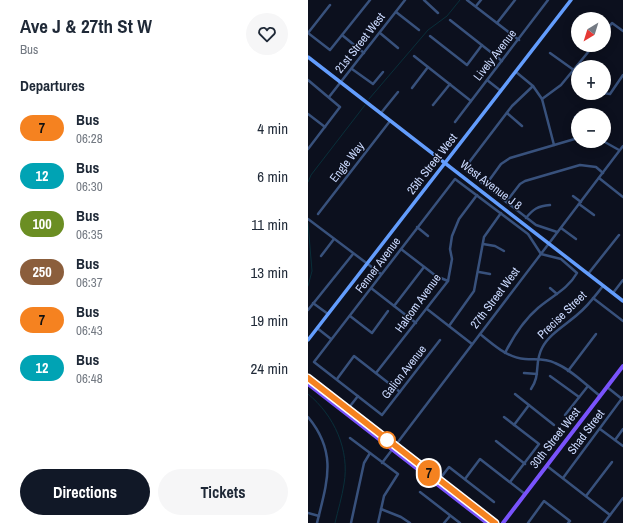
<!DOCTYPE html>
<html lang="en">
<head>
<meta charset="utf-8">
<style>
	:root { --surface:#fff; --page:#f6f6f7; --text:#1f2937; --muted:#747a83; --accent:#111827 }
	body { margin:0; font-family:"Archivo Narrow",sans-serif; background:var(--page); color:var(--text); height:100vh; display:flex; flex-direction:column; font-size:15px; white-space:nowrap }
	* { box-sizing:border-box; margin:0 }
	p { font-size:13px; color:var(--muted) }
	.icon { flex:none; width:22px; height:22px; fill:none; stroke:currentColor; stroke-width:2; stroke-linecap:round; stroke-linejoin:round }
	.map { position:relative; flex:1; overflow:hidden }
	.details { display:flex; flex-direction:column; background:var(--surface); width:308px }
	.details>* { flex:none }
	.badge { padding:0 8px; border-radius:13px; font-size:14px; line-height:26px }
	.needle { width:26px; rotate:218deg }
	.controls { position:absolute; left:263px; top:12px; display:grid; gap:8px }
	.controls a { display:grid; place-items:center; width:40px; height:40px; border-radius:50%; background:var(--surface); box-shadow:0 2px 10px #0003; font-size:20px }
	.map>.badge { position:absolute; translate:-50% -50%; box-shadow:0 0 0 2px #fff }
	h2 { padding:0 20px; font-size:15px; line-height:36px }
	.round { display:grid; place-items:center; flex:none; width:42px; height:42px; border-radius:21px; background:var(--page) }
	.overview { display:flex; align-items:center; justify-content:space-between; height:68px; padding:0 20px }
	h1 { font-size:19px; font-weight:700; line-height:30px }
	.action { display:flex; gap:8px; margin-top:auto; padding:8px 20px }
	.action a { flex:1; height:46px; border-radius:24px; background:var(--accent); color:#fff; font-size:16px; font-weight:700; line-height:46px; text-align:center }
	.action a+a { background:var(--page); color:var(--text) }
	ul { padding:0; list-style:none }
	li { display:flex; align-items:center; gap:12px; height:48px; padding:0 20px }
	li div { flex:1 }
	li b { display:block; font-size:15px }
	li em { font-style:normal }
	li .badge { min-width:44px; font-weight:700; text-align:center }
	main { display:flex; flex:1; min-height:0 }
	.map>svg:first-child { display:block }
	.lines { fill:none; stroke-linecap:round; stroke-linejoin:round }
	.stream { stroke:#092f3a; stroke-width:1 }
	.street { stroke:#38517c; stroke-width:2.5 }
	.secondary { stroke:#639dfd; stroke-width:3.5 }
	.primary { stroke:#7953fc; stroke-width:4 }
	.line-casing { stroke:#fff; stroke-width:9 }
	.line { stroke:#f58220; stroke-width:6 }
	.stop-dot { fill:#fff; stroke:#f58220; stroke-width:2 }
	.labels { text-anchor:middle; stroke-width:3; stroke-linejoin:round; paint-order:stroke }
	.street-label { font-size:12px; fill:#cad9fe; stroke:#0c101e }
</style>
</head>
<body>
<main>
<section class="details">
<div class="overview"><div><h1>Ave J &amp; 27th St W</h1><p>Bus</p></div><a class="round"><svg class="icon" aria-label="heart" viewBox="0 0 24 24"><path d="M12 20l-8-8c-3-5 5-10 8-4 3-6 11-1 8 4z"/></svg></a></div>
<h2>Departures</h2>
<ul>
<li><span class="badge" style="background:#f58220;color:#111">7</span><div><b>Bus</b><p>06:28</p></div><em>4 min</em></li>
<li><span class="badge" style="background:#00a3b4;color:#fff">12</span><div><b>Bus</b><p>06:30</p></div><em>6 min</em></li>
<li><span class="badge" style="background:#6b8e23;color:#fff">100</span><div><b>Bus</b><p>06:35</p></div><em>11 min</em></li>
<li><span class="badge" style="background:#8b5e3c;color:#fff">250</span><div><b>Bus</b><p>06:37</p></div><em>13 min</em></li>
<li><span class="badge" style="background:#f58220;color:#111">7</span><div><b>Bus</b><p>06:43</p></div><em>19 min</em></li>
<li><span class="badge" style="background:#00a3b4;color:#fff">12</span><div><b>Bus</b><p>06:48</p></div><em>24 min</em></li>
</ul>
<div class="action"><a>Directions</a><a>Tickets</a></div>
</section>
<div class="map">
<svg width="315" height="523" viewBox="0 0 315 523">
	<rect width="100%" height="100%" fill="#0c101e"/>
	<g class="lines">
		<g class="stream">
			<path d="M 61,99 L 120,30 L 139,16 L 152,0"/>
			<path d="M 0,182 L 3,175 L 57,105"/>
			<path d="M 0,223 L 4,271 L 0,286"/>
			<path d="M 0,394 C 26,415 42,450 36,484 C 34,497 30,510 27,523"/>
		</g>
		<g class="street">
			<path d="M 116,0 L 130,13"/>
			<path d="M 159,0 L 211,40"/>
			<path d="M 22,5 L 0,33 L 22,50 L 62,0"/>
			<path d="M 168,6 L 173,0"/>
			<path d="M 88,12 L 111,30"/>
			<path d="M 142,20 L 194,61"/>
			<path d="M 189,23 L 207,0"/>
			<path d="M 266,23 L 270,27"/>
			<path d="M 72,33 L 90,48"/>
			<path d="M 296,33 L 304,23 L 315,31"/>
			<path d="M 34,35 L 56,53"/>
			<path d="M 122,36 L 159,65 L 174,45"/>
			<path d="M 242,53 L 270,73"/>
			<path d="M 106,56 L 163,101"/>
			<path d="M 44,69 L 65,84 L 75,72"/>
			<path d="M 208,72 L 225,86 L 234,99 L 246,145"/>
			<path d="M 0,80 L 32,107 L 0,149"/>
			<path d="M 179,80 L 193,91"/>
			<path d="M 225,86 L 204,106 L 156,169 L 228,225 L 249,232"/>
			<path d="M 104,88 L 120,67"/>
			<path d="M 295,93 L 302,94 L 315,75"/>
			<path d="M 21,97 L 97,0"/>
			<path d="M 234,99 L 253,85 L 286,45"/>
			<path d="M 125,105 L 142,84"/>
			<path d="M 73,113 L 90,92"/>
			<path d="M 199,113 L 214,126"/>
			<path d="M 0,114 L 17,127"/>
			<path d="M 267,117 L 270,129"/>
			<path d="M 147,122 L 240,0"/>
			<path d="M 295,141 L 311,150"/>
			<path d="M 291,178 L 315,197"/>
			<path d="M 177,186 L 193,164 L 202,158 L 270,138"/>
			<path d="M 265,196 L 273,202"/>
			<path d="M 198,202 L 212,184 L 217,181 L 272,165 L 288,167 L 295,173"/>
			<path d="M 271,204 L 286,215"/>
			<path d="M 10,214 L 82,121"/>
			<path d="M 218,218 C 225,209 230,206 242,205"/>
			<path d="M 0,219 L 73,274"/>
			<path d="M 109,227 L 120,236"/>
			<path d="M 253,228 L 268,239"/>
			<path d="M 175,244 L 187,246 L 196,251"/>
			<path d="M 93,249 L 128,276 L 140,281"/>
			<path d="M 13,256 L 26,239"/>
			<path d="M 171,272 L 182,274"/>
			<path d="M 280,274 L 311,235"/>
			<path d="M 63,288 L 108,323"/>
			<path d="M 242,288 L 249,294"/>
			<path d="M 305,293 L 315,280"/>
			<path d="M 285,298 L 315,321"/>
			<path d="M 5,303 L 20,314"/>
			<path d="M 86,306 L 116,267"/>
			<path d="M 119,309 L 164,344"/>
			<path d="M 0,310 L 45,254"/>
			<path d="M 42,316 L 64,333 L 80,311"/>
			<path d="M 141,326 L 166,291 L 176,237 L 193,213"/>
			<path d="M 9,328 L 23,339"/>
			<path d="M 172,334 C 185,344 199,358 217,359 C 227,360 237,358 247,363 C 264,370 278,385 292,396"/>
			<path d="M 132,340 L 74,415 L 6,362 L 147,179 L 220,234 L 233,254 L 253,259 L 269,273 C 260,289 244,296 230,308 C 216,320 205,337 197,353"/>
			<path d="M 260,371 L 288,334"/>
			<path d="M 68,373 L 140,281 L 144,259 L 142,249 L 144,236 L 151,219 L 169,195"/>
			<path d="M 216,373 L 229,374"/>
			<path d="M 242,376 L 271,397"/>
			<path d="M 29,379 L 46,356 L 92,392"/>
			<path d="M 299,387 L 314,399"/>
			<path d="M 223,389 C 233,375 226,363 234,348 C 241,334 259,324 270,314 C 280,306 287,296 295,286"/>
			<path d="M 207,394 L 246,425"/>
			<path d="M 39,410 L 50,396"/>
			<path d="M 257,415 L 280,386"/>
			<path d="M 0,417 C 30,453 19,482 9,523"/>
			<path d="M 196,417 L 231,444 L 202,482"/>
			<path d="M 206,425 L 221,405"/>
			<path d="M 292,429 L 315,446"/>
			<path d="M 42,438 L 90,474 L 76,496 L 70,523"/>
			<path d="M 307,440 L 315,429"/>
			<path d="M 188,441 L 217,464"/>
			<path d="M 74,463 L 315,146"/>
			<path d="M 239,466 L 302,515"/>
			<path d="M 255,478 L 315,397"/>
			<path d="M 157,479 L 172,459 L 217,494"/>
			<path d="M 131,480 L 141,467 L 186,502"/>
			<path d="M 112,492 L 152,523"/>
			<path d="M 278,496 L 304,462"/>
			<path d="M 73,509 L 93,517 L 102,523"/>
			<path d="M 0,513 L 11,516"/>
			<path d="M 43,523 L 56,463 L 62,453"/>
			<path d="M 136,523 L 142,516"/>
			<path d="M 220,523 L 236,501 L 262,521 L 260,523"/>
			<path d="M 296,523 L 315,498"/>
		</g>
		<g class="secondary">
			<path d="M 0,57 L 315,301"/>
			<path d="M 0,340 L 263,0"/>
		</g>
		<g class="primary">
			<path d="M 0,378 L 187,523"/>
			<path d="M 0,384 L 179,523"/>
			<path d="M 195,523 L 315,366"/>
		</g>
	</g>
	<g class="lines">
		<g class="line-casing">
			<path id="line" d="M 0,378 L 187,523"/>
		</g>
		<use href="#line" class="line"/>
	</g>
	<circle class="stop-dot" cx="79" cy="440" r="8"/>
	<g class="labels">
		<g class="street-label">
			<text transform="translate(52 43) rotate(-52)" y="4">21st Street West</text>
			<text transform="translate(187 55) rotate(-52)" y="4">Lively Avenue</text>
			<text transform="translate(39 162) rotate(-52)" y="4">Engle Way</text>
			<text transform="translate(124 164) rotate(-52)" y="4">25th Street West</text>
			<text transform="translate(183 185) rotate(37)" y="4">West Avenue J 8</text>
			<text transform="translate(70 265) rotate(-53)" y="4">Fenner Avenue</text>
			<text transform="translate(187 298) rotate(-53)" y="4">27th Street West</text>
			<text transform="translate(110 303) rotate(-54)" y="4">Halcom Avenue</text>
			<text transform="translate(254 315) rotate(-44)" y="4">Precise Street</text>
			<text transform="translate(96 372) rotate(-52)" y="4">Galion Avenue</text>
			<text transform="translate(278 432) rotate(-53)" y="4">Shad Street</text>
			<text transform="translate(247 438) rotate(-52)" y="4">30th Street West</text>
		</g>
	</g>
</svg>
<div class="controls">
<a><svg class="needle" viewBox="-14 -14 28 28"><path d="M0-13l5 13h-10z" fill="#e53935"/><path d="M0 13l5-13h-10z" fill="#747a83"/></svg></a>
<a>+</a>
<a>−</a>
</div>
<b class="badge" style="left:121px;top:473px;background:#f58220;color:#111">7</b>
</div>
</main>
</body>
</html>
